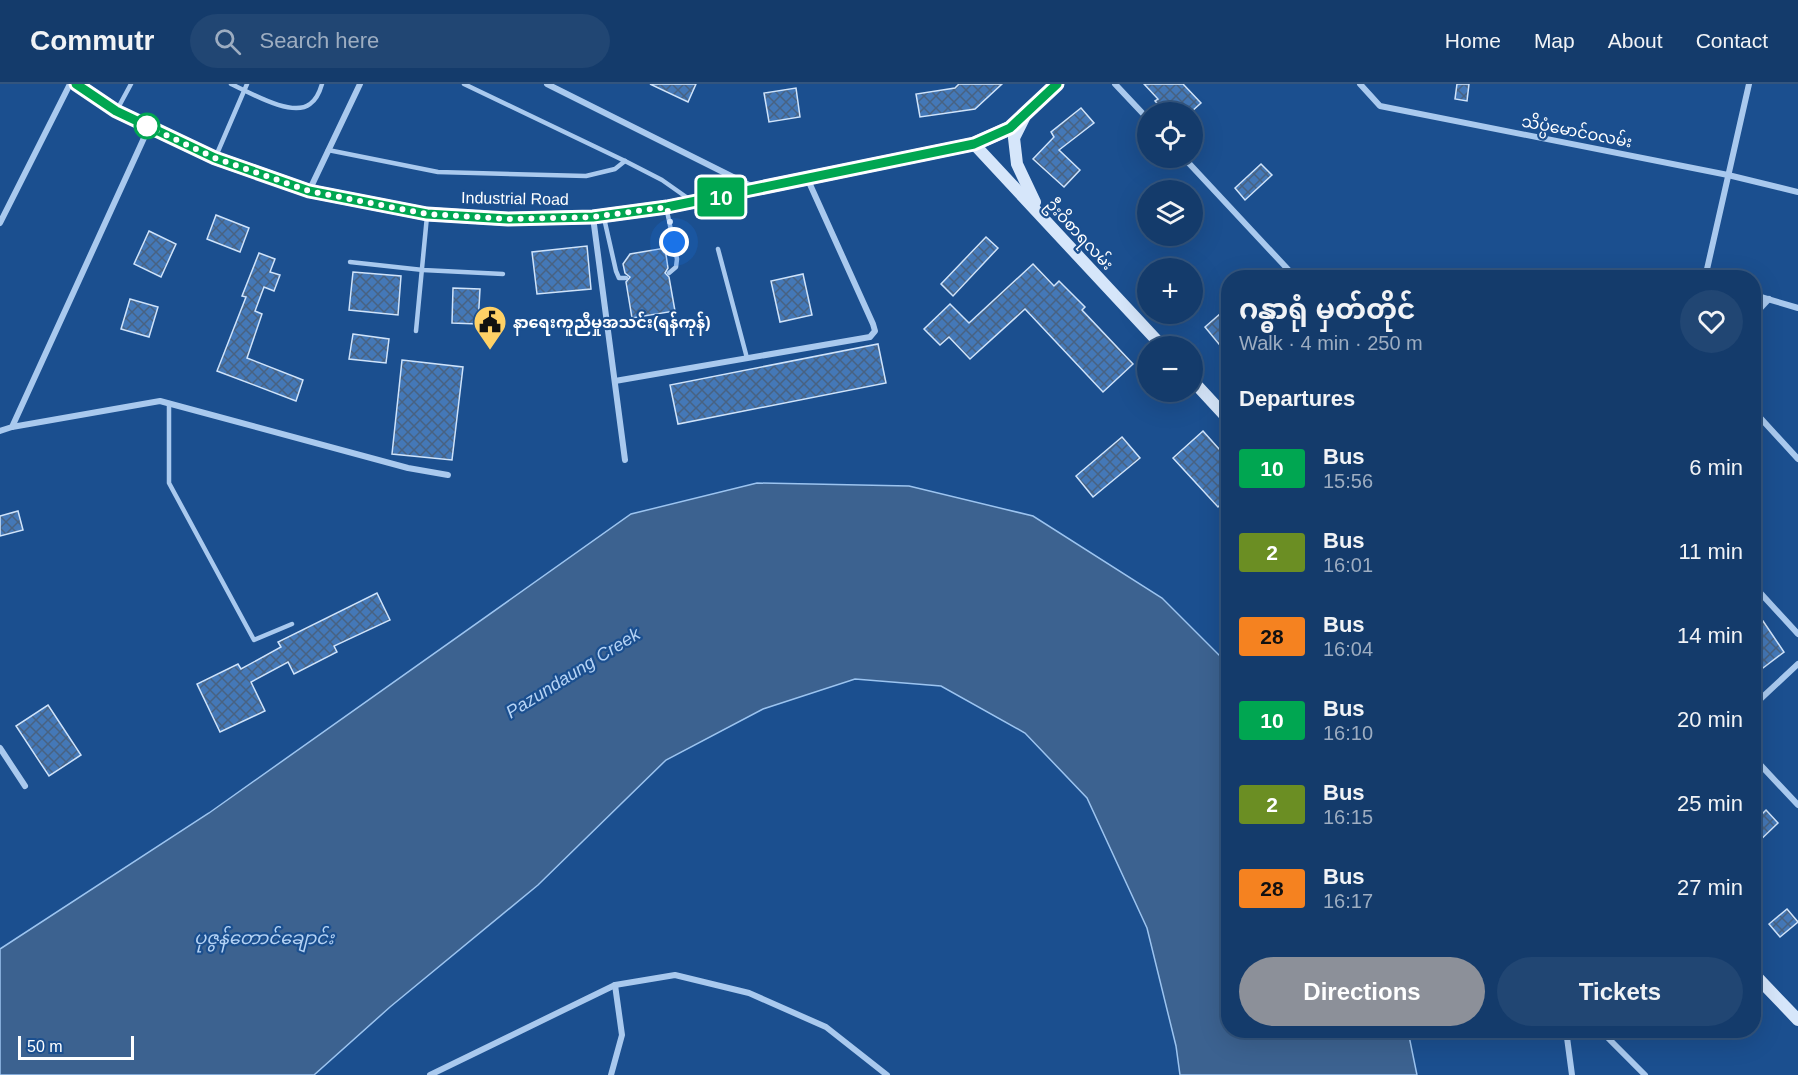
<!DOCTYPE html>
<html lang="en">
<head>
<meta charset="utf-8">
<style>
	:root { --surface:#143b6b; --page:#214673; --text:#f1f3f6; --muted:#9dadc1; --line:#33557e; --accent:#8c9099 }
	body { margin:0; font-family:Arial,"Noto Sans Myanmar",sans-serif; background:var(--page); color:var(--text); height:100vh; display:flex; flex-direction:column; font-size:22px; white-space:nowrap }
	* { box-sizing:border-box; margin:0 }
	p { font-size:20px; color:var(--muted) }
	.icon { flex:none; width:33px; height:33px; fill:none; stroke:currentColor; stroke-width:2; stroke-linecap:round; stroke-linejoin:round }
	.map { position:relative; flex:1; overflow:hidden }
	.sheet { position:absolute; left:1221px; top:186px; width:540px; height:768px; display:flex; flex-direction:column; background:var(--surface); border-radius:24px; box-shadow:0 6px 24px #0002,0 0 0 2px var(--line) }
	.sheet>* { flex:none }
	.badge { padding:0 12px; border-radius:4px; font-size:21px; line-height:39px }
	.buttons { position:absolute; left:1137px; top:18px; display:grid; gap:12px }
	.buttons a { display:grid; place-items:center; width:66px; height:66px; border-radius:50%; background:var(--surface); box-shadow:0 6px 24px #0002,0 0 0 2px var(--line); font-size:30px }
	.scale { position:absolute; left:18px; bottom:15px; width:116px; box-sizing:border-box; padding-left:6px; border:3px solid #fff; border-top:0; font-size:16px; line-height:21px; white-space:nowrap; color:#fff; -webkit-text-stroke:4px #1b4f8f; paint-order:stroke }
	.you { position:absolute; width:30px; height:30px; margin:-15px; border:4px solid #fff; border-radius:50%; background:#1a73e8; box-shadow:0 0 0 9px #1a73e833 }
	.map>.badge { position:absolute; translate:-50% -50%; box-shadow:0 0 0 3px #fff }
	h2 { padding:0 18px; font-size:22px; line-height:54px }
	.round { display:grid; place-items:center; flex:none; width:63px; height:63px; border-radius:32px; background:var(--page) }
	.summary { display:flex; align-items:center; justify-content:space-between; height:102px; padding:0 18px }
	h1 { font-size:28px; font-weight:700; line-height:45px }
	.primary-button { display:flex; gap:12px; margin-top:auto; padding:12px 18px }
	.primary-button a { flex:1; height:69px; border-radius:36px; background:var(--accent); color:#fff; font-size:24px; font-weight:700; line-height:69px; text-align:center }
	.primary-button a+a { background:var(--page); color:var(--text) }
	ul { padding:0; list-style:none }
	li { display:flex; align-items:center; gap:18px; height:84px; padding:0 18px }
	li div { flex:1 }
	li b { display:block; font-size:22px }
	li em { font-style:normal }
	li .badge { min-width:66px; font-weight:700; text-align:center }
	header { display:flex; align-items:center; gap:36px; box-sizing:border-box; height:84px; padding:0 30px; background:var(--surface); border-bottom:2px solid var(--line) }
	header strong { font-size:28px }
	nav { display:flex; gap:33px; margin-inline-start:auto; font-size:21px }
	.search { width:420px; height:54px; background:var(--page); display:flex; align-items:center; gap:15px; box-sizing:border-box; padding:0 21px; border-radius:33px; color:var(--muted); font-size:22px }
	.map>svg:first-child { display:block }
	.water { fill:#3c6290; stroke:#9cc4f0; stroke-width:1.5 }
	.building { fill:url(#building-cross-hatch); stroke:#cfe3fa; stroke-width:1.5 }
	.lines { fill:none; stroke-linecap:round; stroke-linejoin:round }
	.lane { stroke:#a9c9ee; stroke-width:4.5 }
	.street { stroke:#a9c9ee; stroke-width:6 }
	.secondary { stroke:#d6e6fa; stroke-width:12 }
	.primary { stroke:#f0f6ff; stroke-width:15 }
	.line-casing { stroke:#fff; stroke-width:14 }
	.line { stroke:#00a651; stroke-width:9 }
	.walk { stroke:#fff; stroke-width:6; stroke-dasharray:0 10.8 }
	.stop-dot { fill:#fff; stroke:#00a651; stroke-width:3 }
	.labels { text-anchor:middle; stroke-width:4.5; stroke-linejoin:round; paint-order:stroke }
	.street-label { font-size:16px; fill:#fff; stroke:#1b4f8f }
	.poi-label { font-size:16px; font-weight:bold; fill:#fff; stroke:#1b4f8f; text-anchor:start }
	.water-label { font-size:18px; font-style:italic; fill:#b5d3f5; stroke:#1b4f8f }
</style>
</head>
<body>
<header>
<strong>Commutr</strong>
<div class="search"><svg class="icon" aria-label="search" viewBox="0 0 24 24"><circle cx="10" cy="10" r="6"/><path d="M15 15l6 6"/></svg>Search here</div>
<nav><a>Home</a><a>Map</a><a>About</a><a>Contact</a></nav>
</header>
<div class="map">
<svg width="1798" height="991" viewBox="0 0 1798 991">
	<defs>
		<pattern id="building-cross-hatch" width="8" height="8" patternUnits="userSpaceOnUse" patternTransform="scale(1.5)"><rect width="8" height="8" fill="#4478b7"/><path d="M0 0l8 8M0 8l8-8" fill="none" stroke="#486282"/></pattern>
	</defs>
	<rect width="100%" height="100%" fill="#1b4f8f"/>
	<path class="water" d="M 757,399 L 909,402 L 1033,432 L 1162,514 L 1228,580 L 1228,946 L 1408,947 L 1417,991 L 1180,991 L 1176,962 L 1147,844 L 1087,714 L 1025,649 L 941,602 L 855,595 L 763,625 L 666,676 L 538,801 L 390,923 L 314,991 L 0,991 L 0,865 L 209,729 L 631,430 Z"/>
	<g class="building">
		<path d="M 650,0 L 696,0 L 688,18 Z"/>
		<path d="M 959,0 L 1002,0 L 975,25 L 920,33 L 916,10 L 955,4 Z"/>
		<path d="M 1144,0 L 1183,0 L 1201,19 L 1191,28 L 1165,28 L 1155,17 L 1158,15 Z"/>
		<path d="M 1457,0 L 1469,0 L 1467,17 L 1455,15 Z"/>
		<path d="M 796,4 L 800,33 L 769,38 L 764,9 Z"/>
		<path d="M 1081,24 L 1094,39 L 1059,66 L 1080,86 L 1064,103 L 1033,75 L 1054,53 L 1051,48 Z"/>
		<path d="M 1261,80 L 1272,91 L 1245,116 L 1235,104 Z"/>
		<path d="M 216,131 L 249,144 L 240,168 L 207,155 Z"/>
		<path d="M 149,147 L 176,160 L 161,193 L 134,180 Z"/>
		<path d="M 986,153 L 998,164 L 953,212 L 941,200 Z"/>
		<path d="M 587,162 L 591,205 L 537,210 L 532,168 Z"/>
		<path d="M 665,164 L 668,184 L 665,189 L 669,193 L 675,227 L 632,234 L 626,198 L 630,193 L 625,189 L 623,180 L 630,170 Z"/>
		<path d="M 259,169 L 275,175 L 270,188 L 280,191 L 274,207 L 264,203 L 255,227 L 262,230 L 247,274 L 303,296 L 296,317 L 217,287 L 246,213 L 242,212 Z"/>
		<path d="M 1033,180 L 1054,202 L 1059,197 L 1085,223 L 1082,226 L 1133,280 L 1103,308 L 1025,225 L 970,275 L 949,253 L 940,261 L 924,245 L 950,220 L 969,239 Z"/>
		<path d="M 353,188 L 401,192 L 398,231 L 349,226 Z"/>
		<path d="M 803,190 L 812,231 L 780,238 L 771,197 Z"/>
		<path d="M 453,204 L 480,205 L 478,240 L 452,239 Z"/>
		<path d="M 130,215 L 158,223 L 149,253 L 121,245 Z"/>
		<path d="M 1228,223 L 1228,271 L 1205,243 Z"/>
		<path d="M 353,250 L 389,255 L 386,279 L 349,275 Z"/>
		<path d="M 878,260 L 886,299 L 678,340 L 670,301 Z"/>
		<path d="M 402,276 L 463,283 L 452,376 L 392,370 Z"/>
		<path d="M 1203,347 L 1228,375 L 1228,413 L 1218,423 L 1173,374 Z"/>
		<path d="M 1122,353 L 1140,374 L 1093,413 L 1076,392 Z"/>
		<path d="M 18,427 L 23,446 L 0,452 L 0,432 Z"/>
		<path d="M 377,509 L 390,536 L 334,562 L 337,568 L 294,590 L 288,578 L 251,598 L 265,627 L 220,648 L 197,600 L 238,580 L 241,585 L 281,563 L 278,558 Z"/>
		<path d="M 1763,537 L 1784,568 L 1763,584 L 1754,570 L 1754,544 Z"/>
		<path d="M 48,621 L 81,671 L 49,692 L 16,642 Z"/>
		<path d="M 1766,726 L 1778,739 L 1754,762 L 1754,738 Z"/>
		<path d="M 1787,825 L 1798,838 L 1780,853 L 1769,840 Z"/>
	</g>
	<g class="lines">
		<g class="lane">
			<path d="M 231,0 C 249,8 292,34 310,20 C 316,16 320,7 322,0"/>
			<path d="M 464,0 L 625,77 L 662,96 L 689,115"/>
			<path d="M 118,24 L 131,0"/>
			<path d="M 328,66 L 438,88 L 586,92 L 615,85 L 625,77"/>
			<path d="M 216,72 L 247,0"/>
			<path d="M 667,127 L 677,175 L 676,183 L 669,189"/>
			<path d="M 604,134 L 616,187 L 619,194 L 626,194"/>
			<path d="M 718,165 L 747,274"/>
			<path d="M 350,178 L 423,186 L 503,190"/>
			<path d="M 416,247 L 427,132"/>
			<path d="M 169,319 L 169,399 L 254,556 L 292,540"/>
		</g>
		<g class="street">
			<path d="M 547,0 L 751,102"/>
			<path d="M 1115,0 L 1148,35"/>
			<path d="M 1360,0 L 1380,22 L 1728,91 L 1798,108"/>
			<path d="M 1184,74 L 1296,194"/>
			<path d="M 310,105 L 360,0"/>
			<path d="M 593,133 L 625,376"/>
			<path d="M 0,139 L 70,0"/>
			<path d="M 1606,194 L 1608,192 L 1647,191 L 1664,194"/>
			<path d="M 1705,194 L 1749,0"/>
			<path d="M 1754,211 L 1798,224"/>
			<path d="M 1754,231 L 1769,215"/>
			<path d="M 615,297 L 870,253 L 875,247 L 873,240 L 808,96"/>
			<path d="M 1754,327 L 1798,375"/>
			<path d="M 12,343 L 160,317 L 408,384 L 448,391"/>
			<path d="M 0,347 L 12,343 L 149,43"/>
			<path d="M 1754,502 L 1798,550"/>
			<path d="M 1754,621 L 1798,580"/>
			<path d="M 0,664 L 25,702"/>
			<path d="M 1754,674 L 1798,721"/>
			<path d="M 1566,946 L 1572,991"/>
			<path d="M 1600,946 L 1645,991"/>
			<path d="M 430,991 L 615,901 L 675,891 L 749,909 L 826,943 L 887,991"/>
			<path d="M 611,991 L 622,951 L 615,901"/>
		</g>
		<g class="secondary">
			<path d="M 1024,34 L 1014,54 L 1017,80 L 1035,118"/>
			<path d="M 974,60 L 1162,262"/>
			<path d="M 1192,296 L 1228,335"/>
			<path d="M 1754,890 L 1798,936"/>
		</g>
		<path class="primary" d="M 76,0 L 116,27 L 215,74 L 309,107 L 427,130 L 508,135 L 593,133 L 667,123 L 974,60 L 1010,44 L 1057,0"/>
	</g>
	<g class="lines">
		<g class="line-casing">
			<path id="line" d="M 76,0 L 116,27 L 215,74 L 309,107 L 427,130 L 508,135 L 593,133 L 667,123 L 974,60 L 1010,44 L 1057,0"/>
		</g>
		<use href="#line" class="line"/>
		<path class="walk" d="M 147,42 L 215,74 L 309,107 L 427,130 L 508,135 L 593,133 L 667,123 L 674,158"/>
	</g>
	<defs>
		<g id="civic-pin" transform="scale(1.725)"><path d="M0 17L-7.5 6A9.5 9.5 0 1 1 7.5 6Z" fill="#ffd166" stroke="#1b4f8f"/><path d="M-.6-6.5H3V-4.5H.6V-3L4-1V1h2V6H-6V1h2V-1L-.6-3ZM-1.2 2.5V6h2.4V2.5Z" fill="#111"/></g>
	</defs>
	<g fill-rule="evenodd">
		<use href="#civic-pin" x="490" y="238"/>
	</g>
	<circle class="stop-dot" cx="147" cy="42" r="12"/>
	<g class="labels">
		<g class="street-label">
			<text transform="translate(1577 47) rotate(11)" y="6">သိပ္ပံမောင်ဝလမ်း</text>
			<text transform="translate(515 114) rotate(1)" y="6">Industrial Road</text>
			<text transform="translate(1080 150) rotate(47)" y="6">ဦးဝိစာရလမ်း</text>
		</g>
		<g class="poi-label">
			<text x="513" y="244">နာရေးကူညီမှုအသင်း(ရန်ကုန်)</text>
		</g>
		<g class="water-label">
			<text transform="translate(573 589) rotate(-32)" y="6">Pazundaung Creek</text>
			<text x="264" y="860">ပုဇွန်တောင်ချောင်း</text>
		</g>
	</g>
</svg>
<div class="buttons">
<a><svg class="icon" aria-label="locate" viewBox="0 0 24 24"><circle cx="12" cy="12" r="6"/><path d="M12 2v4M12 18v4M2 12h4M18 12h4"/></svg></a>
<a><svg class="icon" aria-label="layers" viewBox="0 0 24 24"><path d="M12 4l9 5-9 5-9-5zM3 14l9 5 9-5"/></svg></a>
<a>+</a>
<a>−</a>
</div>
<div class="scale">50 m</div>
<div class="you" style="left:674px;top:158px"></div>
<b class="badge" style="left:721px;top:113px;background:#00a651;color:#fff">10</b>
<section class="sheet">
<div class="summary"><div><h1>ဂန္ဓာရုံ မှတ်တိုင်</h1><p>Walk · 4 min · 250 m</p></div><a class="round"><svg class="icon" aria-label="heart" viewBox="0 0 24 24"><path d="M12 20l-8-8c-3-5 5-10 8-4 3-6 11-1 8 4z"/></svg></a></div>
<h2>Departures</h2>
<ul>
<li><span class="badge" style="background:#00a651;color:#fff">10</span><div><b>Bus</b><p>15:56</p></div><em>6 min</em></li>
<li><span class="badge" style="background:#6b8e23;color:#fff">2</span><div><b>Bus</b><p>16:01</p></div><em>11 min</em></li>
<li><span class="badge" style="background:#f58220;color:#111">28</span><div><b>Bus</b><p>16:04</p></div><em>14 min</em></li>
<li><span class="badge" style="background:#00a651;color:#fff">10</span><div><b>Bus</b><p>16:10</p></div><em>20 min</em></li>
<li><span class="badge" style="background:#6b8e23;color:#fff">2</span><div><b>Bus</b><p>16:15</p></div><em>25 min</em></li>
<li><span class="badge" style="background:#f58220;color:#111">28</span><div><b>Bus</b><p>16:17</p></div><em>27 min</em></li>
</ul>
<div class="primary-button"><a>Directions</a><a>Tickets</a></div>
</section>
</div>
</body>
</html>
